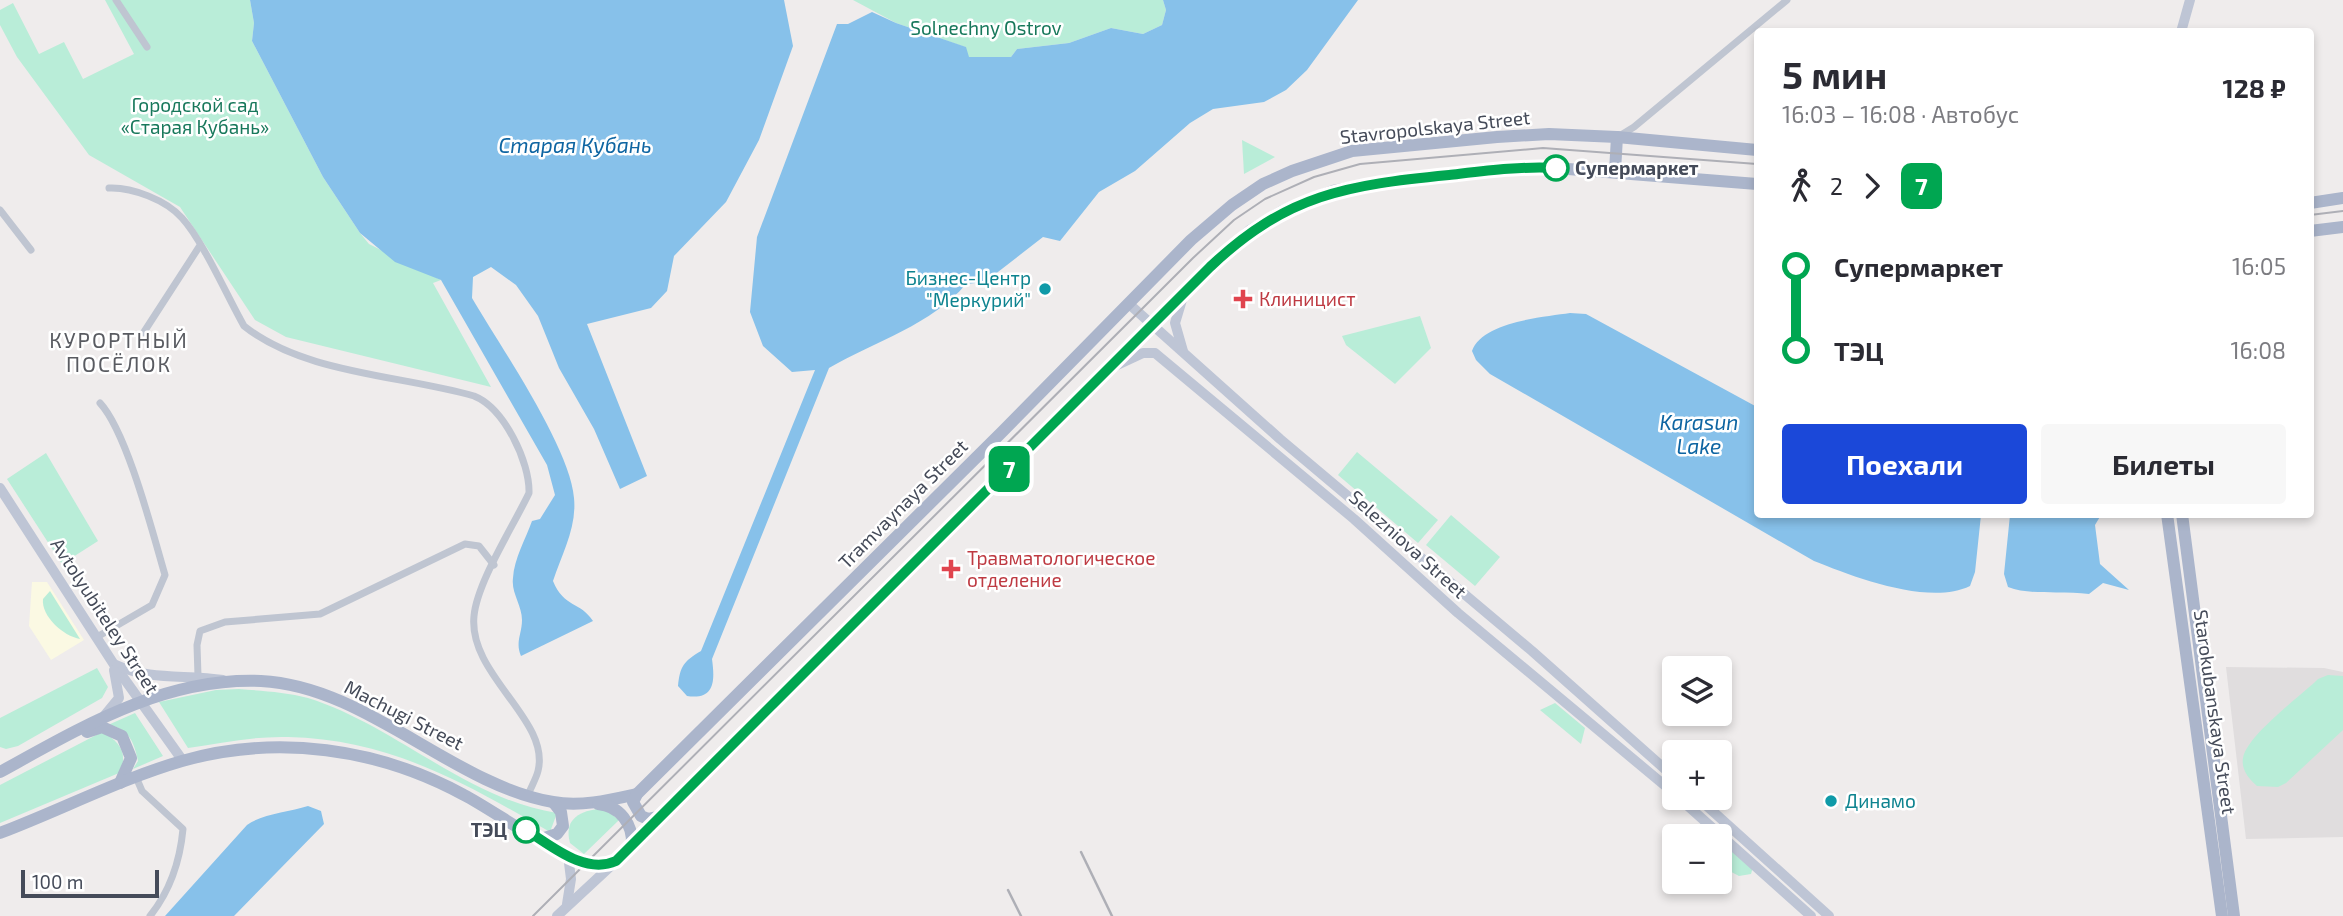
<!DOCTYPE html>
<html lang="ru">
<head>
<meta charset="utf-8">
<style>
	:root { --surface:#fff; --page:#f7f7f7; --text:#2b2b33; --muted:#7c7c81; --accent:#1b48d9 }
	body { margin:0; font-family:"Exo 2",sans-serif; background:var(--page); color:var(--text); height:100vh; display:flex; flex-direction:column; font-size:26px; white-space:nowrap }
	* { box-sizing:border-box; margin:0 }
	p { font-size:23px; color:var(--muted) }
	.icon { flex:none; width:38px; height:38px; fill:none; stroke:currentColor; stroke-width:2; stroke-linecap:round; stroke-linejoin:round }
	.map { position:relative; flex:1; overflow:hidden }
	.drawer { position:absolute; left:1754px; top:28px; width:560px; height:490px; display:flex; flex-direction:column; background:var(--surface); border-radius:7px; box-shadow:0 4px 10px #0003 }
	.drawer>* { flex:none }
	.badge { padding:0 14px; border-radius:10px; font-size:24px; line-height:46px }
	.controls { position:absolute; left:1662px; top:656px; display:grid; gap:14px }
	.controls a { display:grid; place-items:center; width:70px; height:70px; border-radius:7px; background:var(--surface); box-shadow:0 4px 10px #0003; font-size:35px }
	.scale { position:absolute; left:21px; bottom:18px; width:138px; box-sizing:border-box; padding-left:7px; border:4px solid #454b59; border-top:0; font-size:19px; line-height:24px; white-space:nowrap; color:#454b59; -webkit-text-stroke:5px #fff; paint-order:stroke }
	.map>.badge { position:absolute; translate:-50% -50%; box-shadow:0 0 0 4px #fff }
	.legs { display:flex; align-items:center; gap:10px; height:77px; padding:0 28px; font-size:23px }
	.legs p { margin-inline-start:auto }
	.overview { display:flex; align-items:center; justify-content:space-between; height:119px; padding:0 28px }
	h1 { font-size:38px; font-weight:700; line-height:52px }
	.button { display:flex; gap:14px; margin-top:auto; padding:14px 28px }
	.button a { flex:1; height:80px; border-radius:7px; background:var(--accent); color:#fff; font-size:28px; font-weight:700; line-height:80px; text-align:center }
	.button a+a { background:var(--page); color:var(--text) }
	ul { padding:0 28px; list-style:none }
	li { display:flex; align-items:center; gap:24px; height:84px; font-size:26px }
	li i { display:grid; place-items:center; width:10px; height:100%; margin:0 9px; background:currentColor }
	li i::after { content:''; width:18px; height:18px; margin:-9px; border:5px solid; border-radius:50%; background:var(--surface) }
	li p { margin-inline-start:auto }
	li:first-child i { background:linear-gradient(#0000 50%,currentColor 0) }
	li:last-child i { background:linear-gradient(currentColor 50%,#0000 0) }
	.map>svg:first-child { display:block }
	.commercial { fill:#fbf9e3 }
	.education { fill:#e0ddde }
	.green { fill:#b9edd8 }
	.water { fill:#87c1ea }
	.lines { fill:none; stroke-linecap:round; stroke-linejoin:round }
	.street { stroke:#bfc5d1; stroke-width:7 }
	.secondary { stroke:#bec5d5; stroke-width:10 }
	.primary { stroke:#abb5cb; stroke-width:12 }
	.tram { stroke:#aeafb6; stroke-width:2 }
	.rail { stroke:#aeafb6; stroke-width:2.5 }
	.line-1-casing { stroke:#fff; stroke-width:16 }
	.line-1 { stroke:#00a651; stroke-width:10 }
	.stop-1-dot { fill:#fff; stroke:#00a651; stroke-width:3.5 }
	.culture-dot { fill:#0f9aa8; stroke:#fff; stroke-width:2.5 }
	.health-dot { fill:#e0444e; stroke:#fff; stroke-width:2.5 }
	.labels { text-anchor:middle; stroke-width:5; stroke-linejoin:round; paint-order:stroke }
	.park-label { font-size:19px; fill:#17785b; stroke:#fff }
	.street-label { font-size:19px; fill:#454b59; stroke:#fff }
	.stop-label { font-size:19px; font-weight:bold; fill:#454b59; stroke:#fff; text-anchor:start }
	.culture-label { font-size:19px; fill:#0d838f; stroke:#fff; text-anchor:end }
	.health-label { font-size:19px; fill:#be3a42; stroke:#fff; text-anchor:start }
	.water-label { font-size:21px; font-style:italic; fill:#0e65a2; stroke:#fff }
	.neighbourhood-label { font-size:21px; letter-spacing:2px; fill:#595b61; stroke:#fff }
</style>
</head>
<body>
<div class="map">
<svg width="2343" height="916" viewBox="0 0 2343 916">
	<rect width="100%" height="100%" fill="#efecec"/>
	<path class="commercial" d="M 32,582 L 47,582 L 84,640 L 51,660 L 29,626 Z"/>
	<path class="education" d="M 2226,667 L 2324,668 L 2343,672 L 2343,837 L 2246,839 Z"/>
	<g class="green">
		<path d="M 105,0 L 250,0 L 254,23 L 252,41 L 323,177 L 360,233 L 369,244 L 441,280 L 433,283 L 491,387 L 286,337 L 255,320 L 180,207 L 89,155 L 17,57 L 0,25 L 0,10 L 13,3 L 39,54 L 64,42 L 83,79 L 134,54 Z"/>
		<path d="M 853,0 L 1163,0 L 1166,10 L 1162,25 L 1143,34 L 1111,28 L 1069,43 L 1017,49 L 1011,57 L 968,57 L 965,47 L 896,23 Z"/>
		<path d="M 1242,140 L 1275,157 L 1244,174 Z"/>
		<path d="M 1420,316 L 1431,348 L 1395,384 L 1346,345 L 1342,336 Z"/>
		<path d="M 1357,452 L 1438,520 L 1418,543 L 1338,475 Z"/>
		<path d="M 46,453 L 98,541 L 62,564 L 7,479 Z"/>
		<path d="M 1451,515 L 1500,557 L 1475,586 L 1426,545 Z"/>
		<path d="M 50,591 L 80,639 C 63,636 41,616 43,599 Z"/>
		<path d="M 97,668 L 108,687 L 102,698 L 18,746 L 6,749 L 0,747 L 0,718 Z"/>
		<path d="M 2328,675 L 2343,676 L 2343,730 L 2286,783 L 2278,787 L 2257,786 C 2249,779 2241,770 2243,758 C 2247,735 2301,696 2318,679 Z"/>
		<path d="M 239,689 C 262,691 286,692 308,698 C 395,725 466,799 557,813 L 550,832 C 465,783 389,739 288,737 C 254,736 221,743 188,748 L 159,702 L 216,690 Z"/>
		<path d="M 1555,703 L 1585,728 L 1581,744 L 1540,710 Z"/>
		<path d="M 135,713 L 163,756 L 133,769 L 138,761 C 134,741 128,728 108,725 Z"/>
		<path d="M 102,732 C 120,741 129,755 119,773 L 0,823 L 0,785 Z"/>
		<path d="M 597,809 L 606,810 L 619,820 L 584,854 L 570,843 C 564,821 577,812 597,809 Z"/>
		<path d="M 1720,839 L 1753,867 L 1751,874 L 1739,876 L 1720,866 Z"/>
	</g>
	<g class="water">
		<path d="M 250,0 L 784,0 L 793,46 L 759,140 L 726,202 L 674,256 L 667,291 L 651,308 L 587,324 L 647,476 L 620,489 L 594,429 L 559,368 L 538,316 L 516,285 L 491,267 L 473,277 L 472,298 C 500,346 570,447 574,498 C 577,527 562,554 553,581 C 564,608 580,601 593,621 L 521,656 C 515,642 522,634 522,620 C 522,605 511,593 513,578 C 514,559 526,538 532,521 L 540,519 L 555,495 L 547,465 L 441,280 L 395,262 L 360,233 L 323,177 L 252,41 L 254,23 Z"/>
		<path d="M 1163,0 L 1358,0 L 1307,70 L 1286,90 L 1264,102 L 1213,109 L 1190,123 L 1135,171 L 1099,192 L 1060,241 L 1043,237 L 985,282 L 966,284 C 933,324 874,342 829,368 L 712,659 C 715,681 715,700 687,696 L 678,686 C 680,666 684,661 701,651 L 815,370 L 792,372 L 763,346 L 750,312 L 757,237 L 837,24 L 848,24 L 872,12 L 896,23 L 966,47 L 969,57 L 1011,57 L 1017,49 L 1069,43 L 1111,28 L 1143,34 L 1162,25 L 1166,10 Z"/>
		<path d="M 1570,313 L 1586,314 L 1757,407 L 1757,514 L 1981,515 L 1975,572 L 1970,586 C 1929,606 1854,577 1814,561 L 1490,374 L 1476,360 L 1472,351 C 1482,322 1543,317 1570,313 Z"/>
		<path d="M 2010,515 L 2101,515 L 2095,525 L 2100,564 L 2129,590 L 2103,583 L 2089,594 C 2064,590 2031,596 2008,587 L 2004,574 Z"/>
		<path d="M 308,806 L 321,811 L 324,824 L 234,916 L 165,916 L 247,825 C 262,814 289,812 308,806 Z"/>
	</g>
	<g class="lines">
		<g class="street">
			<path d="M 116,0 L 147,47"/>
			<path d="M 1621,135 L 1634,127 L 1787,0"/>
			<path d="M 109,188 C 132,187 166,200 182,218 C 203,241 227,296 244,326 C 304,374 401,375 474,396 C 504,408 530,462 529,493 C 514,525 477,582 474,616 C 468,675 551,720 538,771 C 536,779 531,787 528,795"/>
			<path d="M 0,210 L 31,250"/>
			<path d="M 142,335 L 199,247"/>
			<path d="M 97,637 L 152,605 L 165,575 C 153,534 127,432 100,403"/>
			<path d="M 198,676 L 197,645 L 200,631 L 225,622 L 320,614 L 465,544 L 479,546 L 494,565"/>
			<path d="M 136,777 L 142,791 L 183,829 C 180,861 170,891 150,916"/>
		</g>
		<g class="secondary">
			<path d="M 2181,32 L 2190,0"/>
			<path d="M 1129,304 L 1280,439 L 1532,651 L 1675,778"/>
			<path d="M 1183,351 L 1175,323 L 1184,293"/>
			<path d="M 1115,366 L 1143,353 L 1155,353 L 1354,519 L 1458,613 L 1675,794"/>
			<path d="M 0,488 L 113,663 L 183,761"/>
			<path d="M 116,665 C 151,681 186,674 223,680"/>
			<path d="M 105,715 L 119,698 L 114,670"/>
			<path d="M 1679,798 L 1811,916"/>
			<path d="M 1698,798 L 1829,916"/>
			<path d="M 567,904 L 571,879 L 568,855"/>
			<path d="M 557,916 L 614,863"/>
		</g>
		<g class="primary">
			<path d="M 1615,171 L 1617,137"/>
			<path d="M 2310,203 L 2343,198"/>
			<path d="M 2310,231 L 2343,227"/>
			<path d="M 2167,514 L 2222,916"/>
			<path d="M 2182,514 L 2234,916"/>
			<path d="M 87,732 L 102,727 L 122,736 L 131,758 L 120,783"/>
			<path d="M 0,772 C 82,727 164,677 261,681 C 366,686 453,785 553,802 C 581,807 610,800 637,794"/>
			<path d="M 598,804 C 620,806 633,824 632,845"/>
			<path d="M 661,816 L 648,819 L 641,816 L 633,802 L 637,794 L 1002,432 L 1191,240 L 1232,205 L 1263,184 L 1292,171 L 1352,151 L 1497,137 L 1549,134 L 1617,137 L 1757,150"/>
			<path d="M 0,833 C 61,810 120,779 182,761 C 277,734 378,748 464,795 C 499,813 568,866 605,866 L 616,861 L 649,829 L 1210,267 L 1250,231 L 1283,211 L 1333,191 L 1391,180 L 1543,167 L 1757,184"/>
			<path d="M 541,839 L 557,834 L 563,826 L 561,812 L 554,803"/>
		</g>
		<g class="tram">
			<path d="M 2310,215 L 2343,211"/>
			<path d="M 533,916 L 1193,258 L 1234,220 L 1265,199 L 1314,177 L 1360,164 L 1543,148 L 1757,164"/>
		</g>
		<g class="rail">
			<path d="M 1081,852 L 1112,916"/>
			<path d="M 1008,890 L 1021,916"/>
		</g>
	</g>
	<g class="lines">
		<g class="line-1-casing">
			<path id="line-1" d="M 526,830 C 552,846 585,875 616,861 L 1210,267 C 1287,194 1347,185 1449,175 C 1484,171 1521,166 1556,168"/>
		</g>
		<use href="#line-1" class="line-1"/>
	</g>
	<g class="stop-1-dot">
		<circle cx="1556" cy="168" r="12"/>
		<circle cx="526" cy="830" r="12"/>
	</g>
	<g class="culture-dot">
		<circle cx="1045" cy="289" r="7"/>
		<circle cx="1831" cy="801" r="7"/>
	</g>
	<g class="health-dot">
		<path d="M1239.5 288.5h7v7h7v7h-7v7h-7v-7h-7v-7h7z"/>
		<path d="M947.5 558.5h7v7h7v7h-7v7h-7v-7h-7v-7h7z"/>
	</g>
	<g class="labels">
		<g class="park-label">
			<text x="986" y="35">Solnechny Ostrov</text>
			<text x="195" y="112">Городской сад<tspan x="195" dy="22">«Старая Кубань»</tspan></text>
		</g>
		<g class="street-label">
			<text transform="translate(1435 127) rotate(-6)" y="7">Stavropolskaya Street</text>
			<text transform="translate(903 504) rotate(-45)" y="7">Tramvaynaya Street</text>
			<text transform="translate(1408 544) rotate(42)" y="7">Selezniova Street</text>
			<text transform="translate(105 616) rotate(57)" y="7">Avtolyubiteley Street</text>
			<text transform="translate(2215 712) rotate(82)" y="7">Starokubanskaya Street</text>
			<text transform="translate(404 715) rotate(27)" y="7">Machugi Street</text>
		</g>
		<g class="stop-label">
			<text x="1575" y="175">Супермаркет</text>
			<text x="507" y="837" text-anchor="end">ТЭЦ</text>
		</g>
		<g class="culture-label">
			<text x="1031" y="285">Бизнес-Центр<tspan x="1031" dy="22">"Меркурий"</tspan></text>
			<text x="1845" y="808" text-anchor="start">Динамо</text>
		</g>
		<g class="health-label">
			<text x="1259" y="306">Клиницист</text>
			<text x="967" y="565">Травматологическое<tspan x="967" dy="22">отделение</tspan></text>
		</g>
		<g class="water-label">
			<text x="575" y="153">Старая Кубань</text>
			<text x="1699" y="430">Karasun<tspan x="1699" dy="24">Lake</tspan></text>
		</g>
		<g class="neighbourhood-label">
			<text x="119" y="348">КУРОРТНЫЙ<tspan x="119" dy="24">ПОСЁЛОК</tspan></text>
		</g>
	</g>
</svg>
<div class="controls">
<a><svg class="icon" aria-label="layers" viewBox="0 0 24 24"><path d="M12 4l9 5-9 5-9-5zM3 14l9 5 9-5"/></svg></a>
<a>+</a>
<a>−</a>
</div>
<div class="scale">100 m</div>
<b class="badge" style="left:1009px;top:469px;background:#00a651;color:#fff">7</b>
<section class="drawer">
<div class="overview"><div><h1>5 мин</h1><p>16:03 – 16:08 · Автобус</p></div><b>128 ₽</b></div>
<div class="legs"><svg class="icon" aria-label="walk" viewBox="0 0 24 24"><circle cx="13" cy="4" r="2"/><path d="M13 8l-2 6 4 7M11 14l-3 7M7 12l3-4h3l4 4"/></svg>2<svg class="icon" aria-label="forward" viewBox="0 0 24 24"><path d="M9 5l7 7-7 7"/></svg><b class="badge" style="background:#00a651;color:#fff">7</b></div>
<ul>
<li><i style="color:#00a651"></i><b>Супермаркет</b><p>16:05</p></li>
<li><i style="color:#00a651"></i><b>ТЭЦ</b><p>16:08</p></li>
</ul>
<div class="button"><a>Поехали</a><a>Билеты</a></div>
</section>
</div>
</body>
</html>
